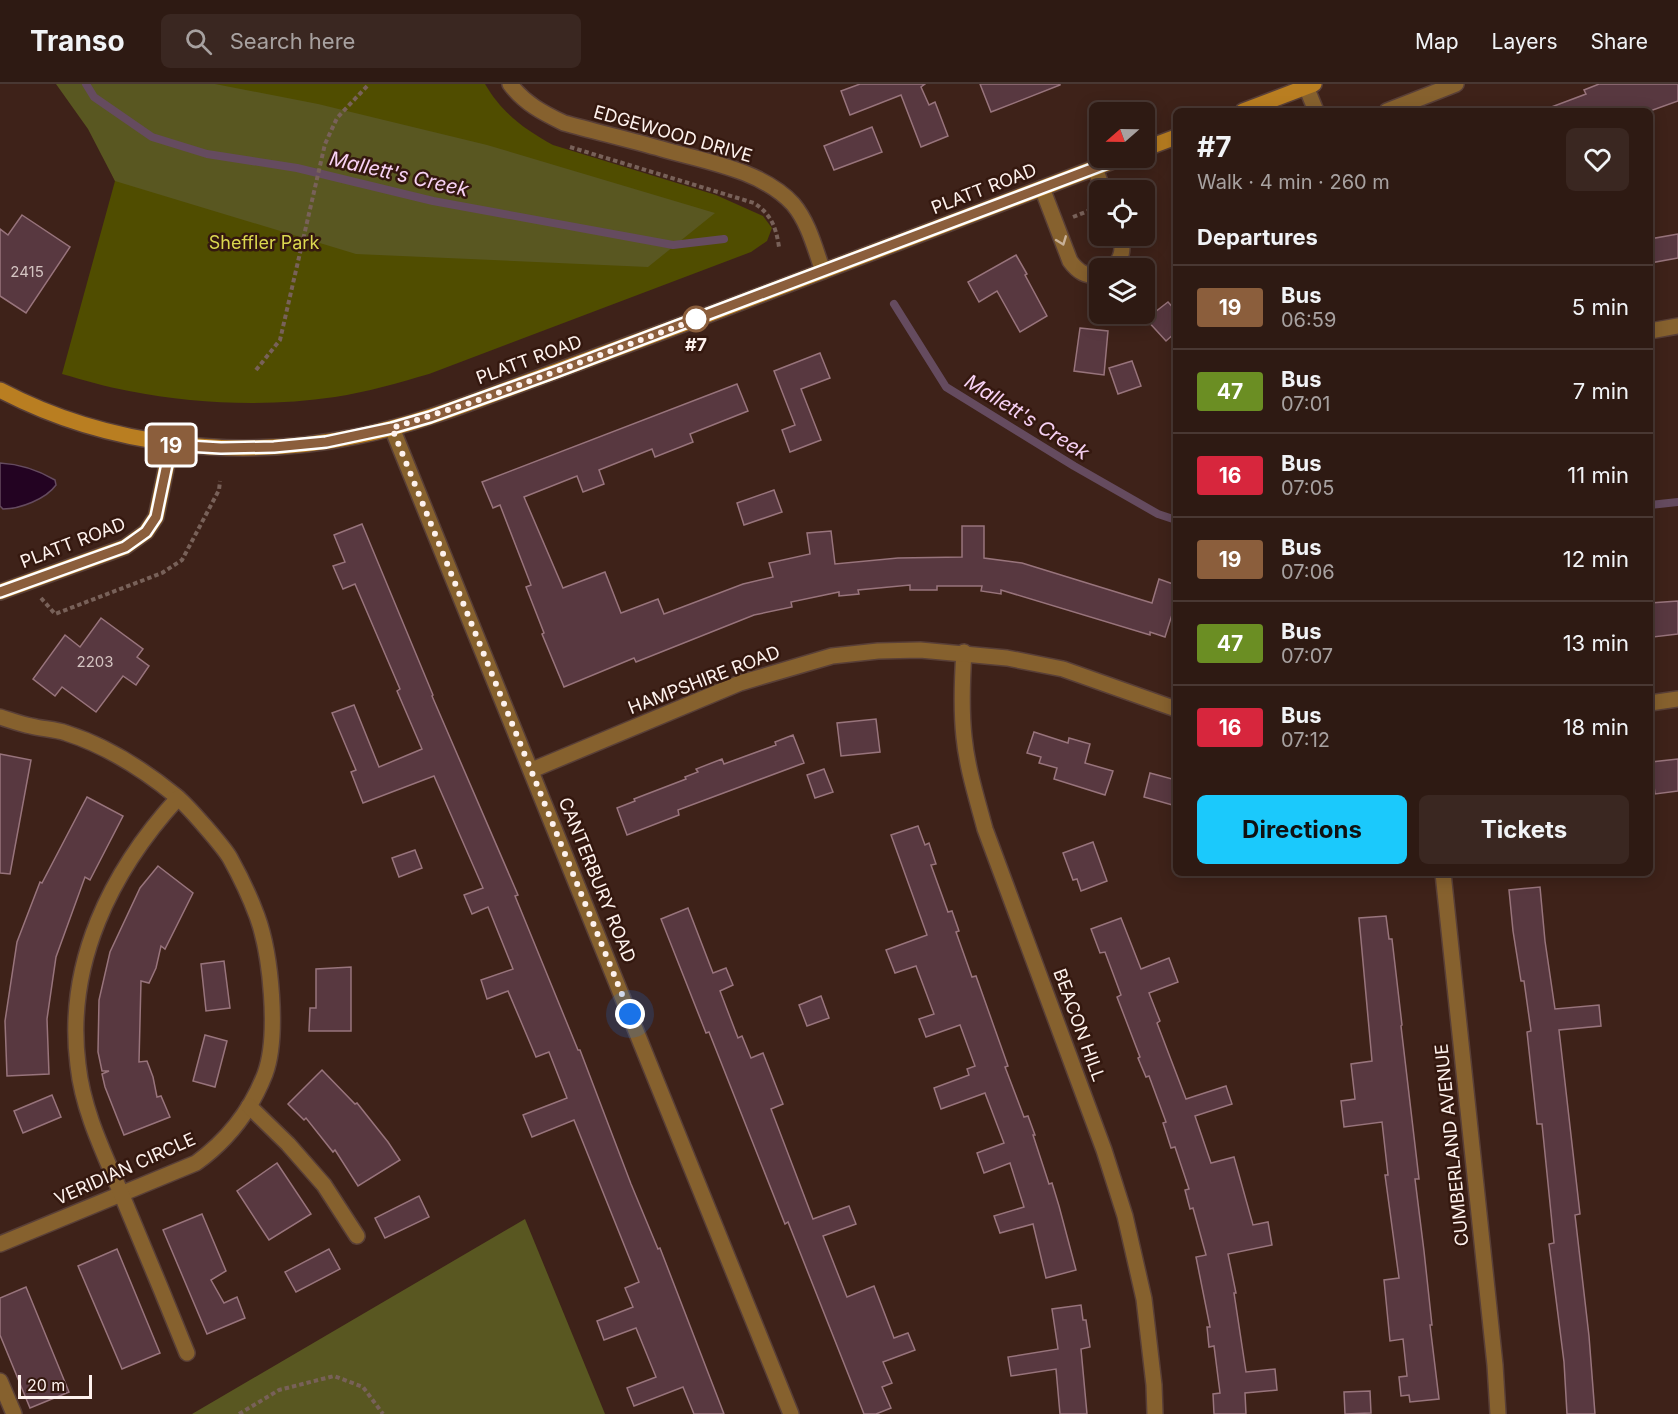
<!DOCTYPE html>
<html lang="en">
<head>
<meta charset="utf-8">
<style>
	:root { --surface:#2e1a13; --page:#3a2721; --text:#f1f3f6; --muted:#a7a1a0; --line:#493833; --accent:#1bc9fc }
	body { margin:0; font-family:Inter,sans-serif; background:var(--page); color:var(--text); height:100vh; display:flex; flex-direction:column; font-size:22px; white-space:nowrap }
	* { box-sizing:border-box; margin:0 }
	p { font-size:20px; color:var(--muted) }
	.icon { flex:none; width:33px; height:33px; fill:none; stroke:currentColor; stroke-width:2; stroke-linecap:round; stroke-linejoin:round }
	.map { position:relative; flex:1; overflow:hidden }
	.details { position:absolute; left:1173px; top:24px; width:480px; height:768px; display:flex; flex-direction:column; background:var(--surface); border-radius:9px; box-shadow:0 3px 15px #0003,0 0 0 2px var(--line) }
	.details>* { flex:none }
	.badge { padding:0 12px; border-radius:4px; font-size:21px; line-height:39px }
	.needle { width:39px; rotate:250deg }
	.fabs { position:absolute; left:1089px; top:18px; display:grid; gap:12px }
	.fabs a { display:grid; place-items:center; width:66px; height:66px; border-radius:9px; background:var(--surface); box-shadow:0 3px 15px #0003,0 0 0 2px var(--line); font-size:30px }
	.scale { position:absolute; left:18px; bottom:15px; width:74px; box-sizing:border-box; padding-left:6px; border:3px solid #fef2ee; border-top:0; font-size:16px; line-height:21px; white-space:nowrap; color:#fef2ee; -webkit-text-stroke:4px #34180f; paint-order:stroke }
	.you { position:absolute; width:30px; height:30px; margin:-15px; border:4px solid #fff; border-radius:50%; background:#1a73e8; box-shadow:0 0 0 9px #1a73e833 }
	.map>.badge { position:absolute; translate:-50% -50%; box-shadow:0 0 0 3px #fff }
	h2 { padding:0 24px; font-size:22px; line-height:54px }
	.round { display:grid; place-items:center; flex:none; width:63px; height:63px; border-radius:9px; background:var(--page) }
	.head { display:flex; align-items:center; justify-content:space-between; height:102px; padding:0 24px }
	h1 { font-size:28px; font-weight:700; line-height:45px }
	.primary-button { display:flex; gap:12px; margin-top:auto; padding:12px 24px }
	.primary-button a { flex:1; height:69px; border-radius:9px; background:var(--accent); color:#111; font-size:24px; font-weight:700; line-height:69px; text-align:center }
	.primary-button a+a { background:var(--page); color:var(--text) }
	ul { padding:0; list-style:none }
	li { display:flex; align-items:center; gap:18px; height:84px; padding:0 24px; border-top:2px solid var(--line) }
	li div { flex:1 }
	li b { display:block; font-size:22px }
	li em { font-style:normal }
	li .badge { min-width:66px; font-weight:700; text-align:center }
	header { display:flex; align-items:center; gap:36px; box-sizing:border-box; height:84px; padding:0 30px; background:var(--surface); border-bottom:2px solid var(--line) }
	header strong { font-size:28px }
	nav { display:flex; gap:33px; margin-inline-start:auto; font-size:21px }
	.search { width:420px; height:54px; background:var(--page); display:flex; align-items:center; gap:15px; box-sizing:border-box; padding:0 21px; border-radius:9px; color:var(--muted); font-size:22px }
	.map>svg:first-child { display:block }
	.green { fill:#504d00 }
	.forest { fill:#595721 }
	.water { fill:#230322; stroke:#654b5f; stroke-width:1.5 }
	.lines { fill:none; stroke-linecap:round; stroke-linejoin:round }
	.stream { stroke:#654b5f; stroke-width:8 }
	.building { fill:#583840; stroke:#98747c; stroke-width:1.5 }
	.street-casing { stroke:#593f37; stroke-width:18 }
	.secondary-casing { stroke:#593f37; stroke-width:18 }
	.path { stroke:#786159; stroke-width:4; stroke-dasharray:4.5 3; stroke-linecap:butt }
	.street { stroke:#86612e; stroke-width:15 }
	.secondary { stroke:#b97e21; stroke-width:15 }
	.oneway { stroke:#c8b198 }
	.line-casing { stroke:#fff; stroke-width:14 }
	.line { stroke:#8b5e3c; stroke-width:9 }
	.walk { stroke:#fef2ee; stroke-width:6; stroke-dasharray:0 10.8 }
	.stop-dot { fill:#fff; stroke:#8b5e3c; stroke-width:3 }
	.labels { text-anchor:middle; stroke-width:5; stroke-linejoin:round; paint-order:stroke }
	.number-label { font-size:15px; fill:#d4c4c2 }
	.street-label { font-size:18px; fill:#fef2ee; stroke:#34180f }
	.park-label { font-size:18px; fill:#dbd74f; stroke:#34180f }
	.stop-label { font-size:18px; font-weight:bold; fill:#fef2ee; stroke:#34180f }
	.water-label { font-size:20px; font-style:italic; fill:#f7d1f4; stroke:#34180f }
</style>
</head>
<body>
<header>
<strong>Transo</strong>
<div class="search"><svg class="icon" aria-label="search" viewBox="0 0 24 24"><circle cx="10" cy="10" r="6"/><path d="M15 15l6 6"/></svg>Search here</div>
<nav><a>Map</a><a>Layers</a><a>Share</a></nav>
</header>
<div class="map">
<svg width="1678" height="1330" viewBox="0 0 1678 1330">
	<rect width="100%" height="100%" fill="#3e2219"/>
	<path class="green" d="M 72,0 L 485,0 C 502,29 524,45 553,61 L 716,111 L 763,132 L 772,144 L 767,157 L 751,168 L 429,290 C 398,299 367,308 335,313 C 267,323 196,320 129,307 C 106,303 84,296 62,290 L 115,97 Z"/>
	<g class="forest">
		<path d="M 56,0 L 215,0 L 318,20 L 487,61 L 715,129 L 648,183 L 356,170 L 115,97 L 88,45 Z"/>
		<path d="M 525,1135 L 605,1330 L 192,1330 Z"/>
	</g>
	<path class="water" d="M 0,379 C 19,380 38,386 55,396 L 56,401 C 46,415 20,425 3,425 L 0,422 Z"/>
	<g class="lines">
		<g class="stream">
			<path d="M 86,0 L 94,13 L 152,53 L 207,70 L 297,84 L 433,117 L 673,161 L 724,155"/>
			<path d="M 894,220 L 946,303 L 1074,382 L 1158,430 L 1176,436"/>
			<path d="M 1650,421 L 1678,418"/>
		</g>
	</g>
	<g class="building">
		<path d="M 860,0 L 925,0 L 921,3 L 929,21 L 935,18 L 948,52 L 921,63 L 901,11 L 850,31 L 841,7 Z"/>
		<path d="M 980,0 L 1060,0 L 1060,1 L 991,28 Z"/>
		<path d="M 1599,0 L 1678,0 L 1678,17 L 1650,27 L 1546,27 L 1546,25 L 1586,10 L 1584,6 Z"/>
		<path d="M 872,43 L 882,68 L 834,86 L 824,62 Z"/>
		<path d="M 22,131 L 70,163 L 26,229 L 0,212 L 0,145 L 8,151 Z"/>
		<path d="M 1678,150 L 1678,174 L 1650,179 L 1650,155 Z"/>
		<path d="M 1016,171 L 1027,190 L 1025,191 L 1047,232 L 1020,248 L 997,207 L 979,218 L 968,198 Z"/>
		<path d="M 1168,218 L 1176,227 L 1176,248 L 1166,257 L 1146,235 Z"/>
		<path d="M 1080,244 L 1108,247 L 1104,291 L 1074,287 Z"/>
		<path d="M 820,269 L 830,294 L 801,305 L 821,356 L 790,368 L 782,346 L 795,341 L 774,287 Z"/>
		<path d="M 1132,277 L 1141,302 L 1118,310 L 1109,284 Z"/>
		<path d="M 737,300 L 748,327 L 690,350 L 693,358 L 655,373 L 652,365 L 599,386 L 604,400 L 583,408 L 577,392 L 524,413 L 563,504 L 605,488 L 621,529 L 658,515 L 664,530 L 743,500 L 773,493 L 769,479 L 810,470 L 807,449 L 831,447 L 835,480 L 898,474 L 962,473 L 962,442 L 984,442 L 984,474 L 1022,479 L 1152,519 L 1159,495 L 1176,501 L 1176,518 L 1165,553 L 1150,548 L 1150,551 L 1001,506 L 1001,510 L 981,507 L 982,502 L 937,502 L 937,506 L 910,506 L 910,501 L 858,506 L 859,510 L 839,512 L 839,508 L 791,518 L 792,523 L 754,531 L 636,578 L 634,574 L 564,603 L 542,550 L 544,549 L 526,503 L 531,501 L 500,421 L 493,424 L 482,398 Z"/>
		<path d="M 774,406 L 782,428 L 744,441 L 737,419 Z"/>
		<path d="M 362,440 L 433,611 L 432,612 L 518,811 L 515,812 L 578,966 L 580,966 L 631,1100 L 658,1165 L 660,1164 L 724,1330 L 694,1330 L 683,1303 L 634,1322 L 627,1304 L 656,1293 L 636,1244 L 604,1256 L 597,1237 L 633,1223 L 625,1204 L 639,1198 L 574,1036 L 532,1053 L 523,1031 L 567,1014 L 549,968 L 536,973 L 508,907 L 487,915 L 481,896 L 513,885 L 488,823 L 472,830 L 464,811 L 483,804 L 434,692 L 363,719 L 351,688 L 356,686 L 332,629 L 354,621 L 379,683 L 422,665 L 397,607 L 400,605 L 355,500 L 343,505 L 333,482 L 345,478 L 334,451 Z"/>
		<path d="M 1678,517 L 1678,550 L 1653,553 L 1650,519 Z"/>
		<path d="M 101,534 L 143,565 L 137,573 L 149,582 L 136,601 L 123,592 L 96,628 L 62,603 L 55,612 L 33,595 L 65,551 L 80,563 Z"/>
		<path d="M 876,635 L 880,668 L 841,672 L 837,639 Z"/>
		<path d="M 1034,648 L 1068,659 L 1069,654 L 1090,660 L 1085,679 L 1113,687 L 1105,711 L 1054,695 L 1057,684 L 1039,679 L 1041,673 L 1027,669 Z"/>
		<path d="M 793,651 L 804,679 L 678,726 L 679,731 L 627,751 L 617,724 L 635,717 L 634,715 L 686,695 L 685,693 L 698,688 L 696,685 L 722,675 L 724,680 L 776,661 L 775,658 Z"/>
		<path d="M 0,670 L 31,676 L 10,790 L 0,789 Z"/>
		<path d="M 1678,675 L 1678,707 L 1655,710 L 1651,678 Z"/>
		<path d="M 824,685 L 833,708 L 815,714 L 807,691 Z"/>
		<path d="M 1150,689 L 1176,696 L 1176,722 L 1144,713 Z"/>
		<path d="M 87,713 L 123,732 L 90,796 L 85,793 L 56,873 L 47,935 L 49,990 L 7,992 L 5,937 L 17,858 L 40,798 L 42,799 Z"/>
		<path d="M 918,742 L 925,761 L 929,759 L 936,780 L 931,781 L 948,828 L 952,827 L 959,847 L 956,848 L 972,893 L 976,892 L 1008,982 L 1005,983 L 1024,1033 L 1028,1032 L 1035,1051 L 1033,1051 L 1049,1100 L 1052,1099 L 1059,1122 L 1076,1186 L 1046,1194 L 1033,1140 L 1000,1149 L 994,1132 L 1024,1123 L 1010,1079 L 984,1089 L 977,1069 L 1004,1059 L 985,1009 L 941,1025 L 934,1004 L 969,991 L 967,985 L 975,982 L 960,941 L 926,953 L 919,935 L 934,930 L 916,882 L 895,889 L 886,866 L 927,851 L 891,751 Z"/>
		<path d="M 1093,758 L 1107,797 L 1081,807 L 1077,795 L 1073,796 L 1063,769 Z"/>
		<path d="M 415,766 L 422,784 L 399,793 L 392,774 Z"/>
		<path d="M 158,782 L 193,809 L 165,865 L 161,862 L 156,884 L 149,899 L 141,897 L 139,978 L 147,977 L 153,993 L 157,1013 L 161,1012 L 170,1033 L 124,1051 L 105,1003 L 102,990 L 109,987 L 102,987 L 98,968 L 99,916 L 110,868 L 140,804 Z"/>
		<path d="M 1540,803 L 1545,857 L 1555,925 L 1599,921 L 1601,942 L 1559,946 L 1580,1130 L 1575,1131 L 1589,1252 L 1595,1330 L 1567,1330 L 1564,1278 L 1549,1160 L 1554,1159 L 1542,1040 L 1537,1040 L 1527,948 L 1531,947 L 1524,897 L 1521,897 L 1513,847 L 1509,806 Z"/>
		<path d="M 688,824 L 713,889 L 726,884 L 733,901 L 720,907 L 738,954 L 742,952 L 751,974 L 763,969 L 783,1020 L 771,1025 L 813,1135 L 849,1122 L 856,1140 L 823,1152 L 847,1213 L 874,1202 L 894,1254 L 908,1249 L 915,1266 L 883,1278 L 892,1299 L 882,1303 L 891,1324 L 876,1330 L 864,1330 L 788,1138 L 785,1140 L 709,948 L 706,949 L 661,835 Z"/>
		<path d="M 1386,832 L 1389,855 L 1392,855 L 1402,941 L 1401,942 L 1419,1095 L 1415,1095 L 1424,1167 L 1432,1241 L 1430,1241 L 1439,1315 L 1410,1318 L 1409,1311 L 1401,1312 L 1399,1293 L 1407,1292 L 1403,1255 L 1390,1257 L 1384,1196 L 1399,1194 L 1385,1091 L 1388,1091 L 1382,1038 L 1344,1043 L 1341,1017 L 1355,1015 L 1351,980 L 1372,977 L 1359,834 Z"/>
		<path d="M 1121,834 L 1141,885 L 1169,874 L 1178,898 L 1149,909 L 1160,937 L 1157,939 L 1186,1015 L 1226,1002 L 1232,1020 L 1195,1032 L 1211,1079 L 1234,1073 L 1253,1141 L 1268,1138 L 1272,1161 L 1228,1170 L 1236,1209 L 1234,1209 L 1246,1288 L 1275,1285 L 1277,1306 L 1245,1309 L 1246,1330 L 1214,1330 L 1213,1310 L 1220,1309 L 1214,1262 L 1209,1263 L 1207,1243 L 1210,1243 L 1196,1173 L 1206,1171 L 1193,1124 L 1190,1125 L 1185,1106 L 1189,1105 L 1175,1063 L 1171,1064 L 1163,1039 L 1166,1038 L 1149,992 L 1146,993 L 1138,974 L 1140,973 L 1117,913 L 1121,911 L 1105,868 L 1100,869 L 1091,845 Z"/>
		<path d="M 224,877 L 230,924 L 206,927 L 201,880 Z"/>
		<path d="M 351,883 L 351,947 L 309,947 L 310,924 L 316,924 L 316,885 Z"/>
		<path d="M 821,912 L 829,934 L 807,942 L 799,921 Z"/>
		<path d="M 205,951 L 227,957 L 215,1003 L 193,997 Z"/>
		<path d="M 322,986 L 355,1020 L 357,1019 L 388,1058 L 400,1076 L 358,1102 L 335,1066 L 333,1068 L 306,1034 L 304,1036 L 288,1020 Z"/>
		<path d="M 52,1011 L 61,1033 L 23,1049 L 14,1027 Z"/>
		<path d="M 277,1079 L 311,1130 L 269,1156 L 237,1107 Z"/>
		<path d="M 419,1112 L 429,1133 L 385,1154 L 375,1134 Z"/>
		<path d="M 202,1130 L 226,1187 L 211,1196 L 224,1219 L 237,1213 L 245,1234 L 207,1250 L 163,1146 Z"/>
		<path d="M 117,1165 L 160,1269 L 122,1285 L 78,1182 Z"/>
		<path d="M 329,1165 L 340,1185 L 296,1208 L 285,1188 Z"/>
		<path d="M 26,1203 L 69,1308 L 30,1324 L 0,1251 L 0,1214 Z"/>
		<path d="M 1081,1221 L 1083,1236 L 1086,1236 L 1090,1263 L 1081,1265 L 1087,1330 L 1060,1330 L 1056,1285 L 1011,1292 L 1008,1273 L 1058,1265 L 1052,1225 Z"/>
		<path d="M 1370,1307 L 1371,1329 L 1345,1330 L 1344,1308 Z"/>
	</g>
	<g class="lines">
		<g class="street-casing">
			<g id="street">
				<path d="M 510,0 C 524,19 543,29 564,39 C 597,48 630,56 662,65 C 704,77 762,86 793,120 C 809,139 815,165 823,187"/>
				<path d="M 1305,0 L 1316,27"/>
				<path d="M 1387,27 L 1456,0"/>
				<path d="M 1095,84 L 1103,106"/>
				<path d="M 1042,104 L 1070,177 C 1078,188 1086,193 1100,191"/>
				<path d="M 1113,184 C 1122,174 1124,165 1120,152"/>
				<path d="M 1650,247 L 1678,242"/>
				<path d="M 392,344 L 791,1330"/>
				<path d="M 964,568 C 962,597 961,625 964,653 C 967,684 977,715 985,745 L 1104,1066 L 1125,1132 L 1144,1215 L 1154,1301 L 1155,1330"/>
				<path d="M 1650,619 L 1678,615"/>
				<path d="M 0,633 C 10,636 20,640 31,642 C 42,645 55,645 66,649 C 107,662 144,686 176,712 C 188,722 223,762 230,774 C 240,792 250,813 257,832 C 271,870 279,952 265,990 C 251,1026 228,1056 196,1079 L 0,1160"/>
				<path d="M 532,686 L 740,599 L 832,572 L 878,567 L 920,566 L 1007,574 L 1063,585 L 1176,625"/>
				<path d="M 178,714 C 111,787 65,880 78,981 C 83,1028 105,1071 123,1114 C 145,1166 166,1217 187,1269"/>
				<path d="M 1443,789 L 1495,1281 L 1498,1330"/>
				<path d="M 249,1022 L 288,1060 L 324,1101 L 357,1152"/>
				<path d="M 0,1297 L 14,1330"/>
			</g>
		</g>
		<g class="secondary-casing">
			<g id="secondary">
				<path d="M 1243,27 L 1314,0"/>
				<path d="M 1144,65 L 1176,53"/>
				<path d="M 0,306 C 108,363 239,377 358,352 C 408,342 457,324 505,306 C 566,284 627,261 689,238 C 833,184 977,128 1121,74"/>
				<path d="M 0,508 L 125,463 L 146,448 L 156,433 L 171,361"/>
			</g>
		</g>
		<g class="path">
			<path d="M 570,63 L 754,119 C 771,130 776,143 779,163"/>
			<path d="M 1073,133 L 1093,125"/>
			<path d="M 256,286 L 280,256 L 325,60 L 337,34 L 369,0"/>
			<path d="M 41,514 L 55,530 L 162,489 L 182,476 L 219,406 L 220,397"/>
			<path d="M 239,1330 L 279,1306 L 334,1292 L 363,1303 L 383,1330"/>
		</g>
		<use href="#street" class="street"/>
		<use href="#secondary" class="secondary"/>
	</g>
	<defs><path id="oneway-chevron" d="M-2-3.5L2.5 0L-2 3.5" fill="none" stroke-width="1.6" stroke-linecap="round" stroke-linejoin="round" transform="scale(1.5)"/></defs>
	<use class="oneway" href="#oneway-chevron" transform="translate(1062 157) rotate(69)"/>
	<g class="lines">
		<g class="line-casing">
			<path id="line" d="M 0,508 L 125,463 L 146,448 L 156,433 L 171,361 L 221,364 L 274,363 L 326,358 L 392,344 L 430,333 L 558,287 L 1121,74"/>
		</g>
		<use href="#line" class="line"/>
		<path class="walk" d="M 630,930 L 392,344 L 473,318 L 700,234 L 696,235"/>
	</g>
	<circle class="stop-dot" cx="696" cy="235" r="12"/>
	<g class="labels">
		<g class="number-label">
			<text x="27" y="193">2415</text>
			<text x="95" y="583">2203</text>
		</g>
		<g class="street-label">
			<text transform="translate(673 50) rotate(16)" y="6">EDGEWOOD DRIVE</text>
			<text transform="translate(984 105) rotate(-21)" y="6">PLATT ROAD</text>
			<text transform="translate(529 276) rotate(-20)" y="6">PLATT ROAD</text>
			<text transform="translate(73 459) rotate(-21)" y="6">PLATT ROAD</text>
			<text transform="translate(704 596) rotate(-21)" y="6">HAMPSHIRE ROAD</text>
			<text transform="translate(597 796) rotate(68)" y="6">CANTERBURY ROAD</text>
			<text transform="translate(1079 941) rotate(70)" y="6">BEACON HILL</text>
			<text transform="translate(1452 1061) rotate(-96)" y="6">CUMBERLAND AVENUE</text>
			<text transform="translate(125 1085) rotate(-24)" y="6">VERIDIAN CIRCLE</text>
		</g>
		<g class="park-label">
			<text x="264" y="165">Sheffler Park</text>
		</g>
		<g class="stop-label">
			<text x="696" y="267">#7</text>
		</g>
		<g class="water-label">
			<text transform="translate(399 90) rotate(13)" y="7">Mallett's Creek</text>
			<text transform="translate(1027 333) rotate(32)" y="7">Mallett's Creek</text>
		</g>
	</g>
</svg>
<div class="fabs">
<a><svg class="needle" viewBox="-14 -14 28 28"><path d="M0-13l5 13h-10z" fill="#e53935"/><path d="M0 13l5-13h-10z" fill="#a7a1a0"/></svg></a>
<a><svg class="icon" aria-label="locate" viewBox="0 0 24 24"><circle cx="12" cy="12" r="6"/><path d="M12 2v4M12 18v4M2 12h4M18 12h4"/></svg></a>
<a><svg class="icon" aria-label="layers" viewBox="0 0 24 24"><path d="M12 4l9 5-9 5-9-5zM3 14l9 5 9-5"/></svg></a>
</div>
<div class="scale">20 m</div>
<div class="you" style="left:630px;top:930px"></div>
<b class="badge" style="left:171px;top:361px;background:#8b5e3c;color:#fff">19</b>
<section class="details">
<div class="head"><div><h1>#7</h1><p>Walk · 4 min · 260 m</p></div><a class="round"><svg class="icon" aria-label="heart" viewBox="0 0 24 24"><path d="M12 20l-8-8c-3-5 5-10 8-4 3-6 11-1 8 4z"/></svg></a></div>
<h2>Departures</h2>
<ul>
<li><span class="badge" style="background:#8b5e3c;color:#fff">19</span><div><b>Bus</b><p>06:59</p></div><em>5 min</em></li>
<li><span class="badge" style="background:#6b8e23;color:#fff">47</span><div><b>Bus</b><p>07:01</p></div><em>7 min</em></li>
<li><span class="badge" style="background:#d7263d;color:#fff">16</span><div><b>Bus</b><p>07:05</p></div><em>11 min</em></li>
<li><span class="badge" style="background:#8b5e3c;color:#fff">19</span><div><b>Bus</b><p>07:06</p></div><em>12 min</em></li>
<li><span class="badge" style="background:#6b8e23;color:#fff">47</span><div><b>Bus</b><p>07:07</p></div><em>13 min</em></li>
<li><span class="badge" style="background:#d7263d;color:#fff">16</span><div><b>Bus</b><p>07:12</p></div><em>18 min</em></li>
</ul>
<div class="primary-button"><a>Directions</a><a>Tickets</a></div>
</section>
</div>
</body>
</html>
